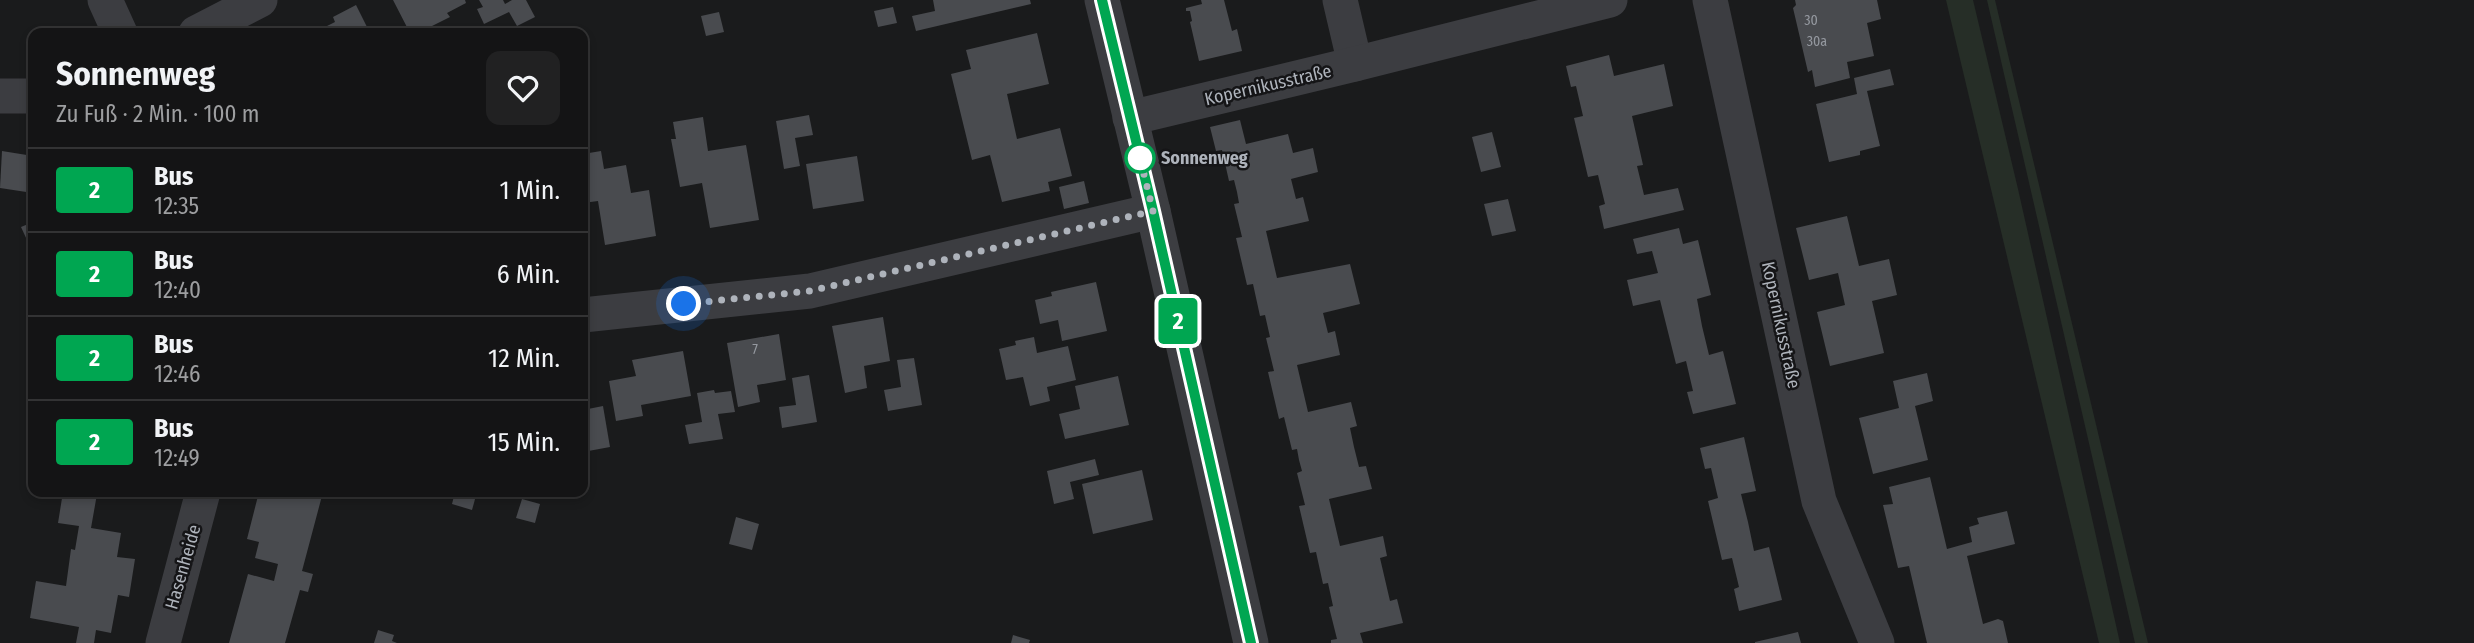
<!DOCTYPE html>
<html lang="de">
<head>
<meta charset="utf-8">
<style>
	:root { --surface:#141415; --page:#212122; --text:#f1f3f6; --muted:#9d9ea0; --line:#333334 }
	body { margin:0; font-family:"Fira Sans Condensed",sans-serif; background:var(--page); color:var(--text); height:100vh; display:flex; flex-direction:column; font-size:26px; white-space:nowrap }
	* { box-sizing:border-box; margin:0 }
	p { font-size:23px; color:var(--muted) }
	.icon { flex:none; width:38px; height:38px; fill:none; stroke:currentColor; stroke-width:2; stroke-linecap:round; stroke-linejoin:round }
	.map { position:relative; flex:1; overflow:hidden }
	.sheet { position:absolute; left:28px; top:28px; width:560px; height:469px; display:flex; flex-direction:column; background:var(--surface); border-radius:14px; box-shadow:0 4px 10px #0003,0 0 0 2px var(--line) }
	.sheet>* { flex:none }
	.badge { padding:0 14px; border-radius:5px; font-size:24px; line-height:46px }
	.you { position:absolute; width:35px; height:35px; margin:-18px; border:5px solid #fff; border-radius:50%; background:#1a73e8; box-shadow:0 0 0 10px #1a73e833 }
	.map>.badge { position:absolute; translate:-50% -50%; box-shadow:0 0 0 4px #fff }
	.round { display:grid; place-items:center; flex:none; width:74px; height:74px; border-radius:14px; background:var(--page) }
	.headline { display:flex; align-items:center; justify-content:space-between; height:119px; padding:0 28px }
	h1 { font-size:33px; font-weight:700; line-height:52px }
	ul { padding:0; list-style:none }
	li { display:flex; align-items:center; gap:21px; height:84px; padding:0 28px; border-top:2px solid var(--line) }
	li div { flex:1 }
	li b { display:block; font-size:26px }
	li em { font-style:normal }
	li .badge { min-width:77px; font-weight:700; text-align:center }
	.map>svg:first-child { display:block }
	.green { fill:#262e27 }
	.building { fill:#494b4f }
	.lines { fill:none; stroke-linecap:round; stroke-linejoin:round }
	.minor { stroke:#3c3d41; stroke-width:35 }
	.line-casing { stroke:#fff; stroke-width:16 }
	.line { stroke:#00a651; stroke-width:10 }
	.walk { stroke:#aeb3bb; stroke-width:7; stroke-dasharray:0 12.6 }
	.stop-dot { fill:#fff; stroke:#00a651; stroke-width:3.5 }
	.labels { text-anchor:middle; stroke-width:5; stroke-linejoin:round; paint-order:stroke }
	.number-label { font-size:14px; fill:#9599a0 }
	.street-label { font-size:18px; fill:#aeb3bb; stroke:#151517 }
	.stop-label { font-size:18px; font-weight:bold; fill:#aeb3bb; stroke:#151517; text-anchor:start }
</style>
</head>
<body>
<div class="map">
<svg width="2474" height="643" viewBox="0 0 2474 643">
	<rect width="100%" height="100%" fill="#1a1b1c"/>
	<g class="green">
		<path d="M 1946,0 L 1973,0 L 2018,189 L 2120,643 L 2099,643 Z"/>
		<path d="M 1987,0 L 1995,0 L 2148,643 L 2135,643 Z"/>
	</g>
	<g class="building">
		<path d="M 393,0 L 465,0 L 466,3 L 447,13 L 450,17 L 418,33 L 410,33 Z"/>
		<path d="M 479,0 L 503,0 L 505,4 L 512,0 L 526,0 L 535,17 L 517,26 L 509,12 L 484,24 L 477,9 L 483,7 Z"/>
		<path d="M 933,0 L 1030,0 L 1031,4 L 916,31 L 912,16 L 935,11 Z"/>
		<path d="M 1201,0 L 1224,0 L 1232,31 L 1237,29 L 1242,51 L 1199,61 L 1190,22 L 1192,21 L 1190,11 L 1186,11 L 1186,8 L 1202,4 Z"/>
		<path d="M 1795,0 L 1877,0 L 1881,19 L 1867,23 L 1874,56 L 1847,62 L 1850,78 L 1815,87 L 1812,70 L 1808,72 L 1793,8 L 1796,5 Z"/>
		<path d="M 356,5 L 370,33 L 313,33 L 335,22 L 333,17 Z"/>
		<path d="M 893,7 L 897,23 L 878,27 L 874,11 Z"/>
		<path d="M 719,12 L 724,32 L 706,36 L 701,16 Z"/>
		<path d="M 1037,33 L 1049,84 L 1007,94 L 1017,139 L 1060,128 L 1072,176 L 1048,182 L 1050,191 L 1002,202 L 990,155 L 972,160 L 951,74 L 971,69 L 966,50 Z"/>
		<path d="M 1609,55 L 1614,76 L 1664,64 L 1673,106 L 1632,116 L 1643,165 L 1637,166 L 1644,195 L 1678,188 L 1684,210 L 1604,229 L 1599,206 L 1605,204 L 1598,175 L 1588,177 L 1574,118 L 1583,116 L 1576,86 L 1571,87 L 1566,66 Z"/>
		<path d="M 1890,69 L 1894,85 L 1867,91 L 1880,146 L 1860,151 L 1860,155 L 1829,162 L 1816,104 L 1857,94 L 1854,78 Z"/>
		<path d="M 809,115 L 813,135 L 795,138 L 800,166 L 784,169 L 776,121 Z"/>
		<path d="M 703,117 L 708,151 L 746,145 L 759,220 L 710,228 L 702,183 L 680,187 L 671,139 L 676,139 L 673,122 Z"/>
		<path d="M 1240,120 L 1246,144 L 1288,134 L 1293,153 L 1313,148 L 1318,172 L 1291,179 L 1296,199 L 1303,197 L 1309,221 L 1266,231 L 1277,278 L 1350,264 L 1360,304 L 1323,313 L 1328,333 L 1335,331 L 1340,355 L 1297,365 L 1308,412 L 1351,402 L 1357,426 L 1350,428 L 1354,447 L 1359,467 L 1366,466 L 1372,489 L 1329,499 L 1340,546 L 1383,536 L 1387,556 L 1380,558 L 1390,601 L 1397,599 L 1403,623 L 1360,633 L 1363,643 L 1331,643 L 1331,640 L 1337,639 L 1329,607 L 1333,606 L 1328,583 L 1323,584 L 1316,552 L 1310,553 L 1299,506 L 1305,505 L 1297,473 L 1302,471 L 1299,460 L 1297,449 L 1292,450 L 1284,417 L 1279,419 L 1268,372 L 1274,371 L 1266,338 L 1270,337 L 1265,315 L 1260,316 L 1253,284 L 1247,285 L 1236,238 L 1242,237 L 1234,204 L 1239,203 L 1237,192 L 1234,180 L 1229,181 L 1222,150 L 1216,151 L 1210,127 Z"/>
		<path d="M 1492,132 L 1501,167 L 1481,172 L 1472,137 Z"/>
		<path d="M 2,151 L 33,156 L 33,193 L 0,188 Z"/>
		<path d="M 601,151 L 604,169 L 626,165 L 631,193 L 649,190 L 656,236 L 605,245 L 598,201 L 583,203 L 583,154 Z"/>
		<path d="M 857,156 L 864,201 L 813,209 L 806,164 Z"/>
		<path d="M 1084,181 L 1089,203 L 1064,209 L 1059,187 Z"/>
		<path d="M 1508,199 L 1516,231 L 1492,236 L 1484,204 Z"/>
		<path d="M 1847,216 L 1859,266 L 1889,259 L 1897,295 L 1872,301 L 1884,353 L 1830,366 L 1817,312 L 1845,305 L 1838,273 L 1809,280 L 1796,228 Z"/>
		<path d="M 33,222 L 33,253 L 21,227 Z"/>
		<path d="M 1679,228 L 1683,244 L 1698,240 L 1711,295 L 1697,299 L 1702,326 L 1709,355 L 1723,351 L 1736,404 L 1693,414 L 1687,392 L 1693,391 L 1686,361 L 1676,364 L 1660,300 L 1633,306 L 1627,280 L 1658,273 L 1652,251 L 1637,254 L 1633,239 Z"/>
		<path d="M 1096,282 L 1107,331 L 1062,341 L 1058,320 L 1040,324 L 1035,300 L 1052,296 L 1051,292 Z"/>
		<path d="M 883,317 L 890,361 L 864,366 L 867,388 L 845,393 L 832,326 Z"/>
		<path d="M 779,334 L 786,380 L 757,385 L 760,402 L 738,407 L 727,343 Z"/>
		<path d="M 1034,337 L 1037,353 L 1068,346 L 1076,380 L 1047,387 L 1050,401 L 1030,406 L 1023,377 L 1006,380 L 999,349 L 1016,345 L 1015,341 Z"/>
		<path d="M 683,351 L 691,396 L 641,405 L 643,416 L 616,421 L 609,381 L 636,376 L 632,360 Z"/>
		<path d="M 914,358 L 922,405 L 888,411 L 884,390 L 901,387 L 897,360 Z"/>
		<path d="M 1927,373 L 1933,401 L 1915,406 L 1928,460 L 1873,474 L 1859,418 L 1899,408 L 1893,381 Z"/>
		<path d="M 809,375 L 817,422 L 782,428 L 779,407 L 796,405 L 792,378 Z"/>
		<path d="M 1118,376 L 1129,425 L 1065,439 L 1059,414 L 1080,409 L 1075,386 Z"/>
		<path d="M 714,390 L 715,393 L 731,391 L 735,412 L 718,414 L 723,439 L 689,444 L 685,425 L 702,422 L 697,393 Z"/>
		<path d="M 603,406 L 610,447 L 583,452 L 583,410 Z"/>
		<path d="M 1744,437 L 1756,491 L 1741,494 L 1748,522 L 1754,551 L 1769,547 L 1782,600 L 1739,611 L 1734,589 L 1739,587 L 1732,558 L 1722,560 L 1708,501 L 1718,498 L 1711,468 L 1705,469 L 1700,448 Z"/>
		<path d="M 1095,459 L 1099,475 L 1070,482 L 1074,499 L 1054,504 L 1047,471 Z"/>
		<path d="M 1142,470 L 1153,520 L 1093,534 L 1082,484 Z"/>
		<path d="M 1930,477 L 1947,549 L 1972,542 L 1969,527 L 1979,524 L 1977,518 L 2007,511 L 2015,544 L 1967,556 L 1983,624 L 1998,619 L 2003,621 L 2008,643 L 1927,643 L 1909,566 L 1898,568 L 1883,505 L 1893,504 L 1889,487 Z"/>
		<path d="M 63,492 L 97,494 L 91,528 L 121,533 L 117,557 L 135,559 L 129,597 L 118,595 L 111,633 L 96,630 L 94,643 L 76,643 L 79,627 L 30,618 L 36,581 L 66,586 L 71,549 L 75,550 L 79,526 L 58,523 Z"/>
		<path d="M 259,492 L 323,492 L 302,571 L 313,574 L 308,592 L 300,590 L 285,643 L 229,643 L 248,574 L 274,581 L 278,564 L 255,558 L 259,542 L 247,539 Z"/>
		<path d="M 455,492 L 477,492 L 472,510 L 452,504 Z"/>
		<path d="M 522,499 L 540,504 L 535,523 L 516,518 Z"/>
		<path d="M 736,517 L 759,524 L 752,550 L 729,544 Z"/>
		<path d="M 378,630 L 394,635 L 392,641 L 397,643 L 374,643 Z"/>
		<path d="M 1798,632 L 1801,643 L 1755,643 L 1755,642 Z"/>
		<path d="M 1013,635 L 1030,640 L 1029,643 L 1011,643 Z"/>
	</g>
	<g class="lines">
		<g class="minor">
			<path d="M 105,0 L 120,33"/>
			<path d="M 1102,0 L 1153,211 L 1251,643"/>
			<path d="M 1340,0 L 1355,64"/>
			<path d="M 1710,0 L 1819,501 L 1877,643"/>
			<path d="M 196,33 L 260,0"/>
			<path d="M 0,96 L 33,96"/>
			<path d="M 1130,118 L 1355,64 L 1610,0"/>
			<path d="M 583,315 L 810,291 L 1153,211"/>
			<path d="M 163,643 L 203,492"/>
		</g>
	</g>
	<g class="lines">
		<g class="line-casing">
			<path id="line" d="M 1102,0 L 1153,211 L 1251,643"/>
		</g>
		<use href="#line" class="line"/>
		<path class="walk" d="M 684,304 L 810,291 L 1153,211 L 1139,154 L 1140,158"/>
	</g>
	<circle class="stop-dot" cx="1140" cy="158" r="14"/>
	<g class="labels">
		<g class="number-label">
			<text x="1811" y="25">30</text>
			<text x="1817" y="46">30a</text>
			<text x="755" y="354">7</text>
		</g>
		<g class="street-label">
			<text transform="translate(1268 85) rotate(-13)" y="6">Kopernikusstraße</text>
			<text transform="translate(1781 325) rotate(78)" y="6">Kopernikusstraße</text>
			<text transform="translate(183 567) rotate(-74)" y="6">Hasenheide</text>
		</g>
		<g class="stop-label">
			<text x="1161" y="164">Sonnenweg</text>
		</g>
	</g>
</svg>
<div class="you" style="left:684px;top:304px"></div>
<b class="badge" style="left:1178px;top:321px;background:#00a651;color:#fff">2</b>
<section class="sheet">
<div class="headline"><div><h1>Sonnenweg</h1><p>Zu Fuß · 2 Min. · 100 m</p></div><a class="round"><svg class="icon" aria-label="heart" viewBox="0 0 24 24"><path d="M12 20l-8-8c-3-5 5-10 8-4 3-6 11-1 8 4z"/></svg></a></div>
<ul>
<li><span class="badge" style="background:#00a651;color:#fff">2</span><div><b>Bus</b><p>12:35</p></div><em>1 Min.</em></li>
<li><span class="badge" style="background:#00a651;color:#fff">2</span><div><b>Bus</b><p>12:40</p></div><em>6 Min.</em></li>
<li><span class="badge" style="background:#00a651;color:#fff">2</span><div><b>Bus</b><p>12:46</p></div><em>12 Min.</em></li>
<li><span class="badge" style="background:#00a651;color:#fff">2</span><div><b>Bus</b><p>12:49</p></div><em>15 Min.</em></li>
</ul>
</section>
</div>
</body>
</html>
